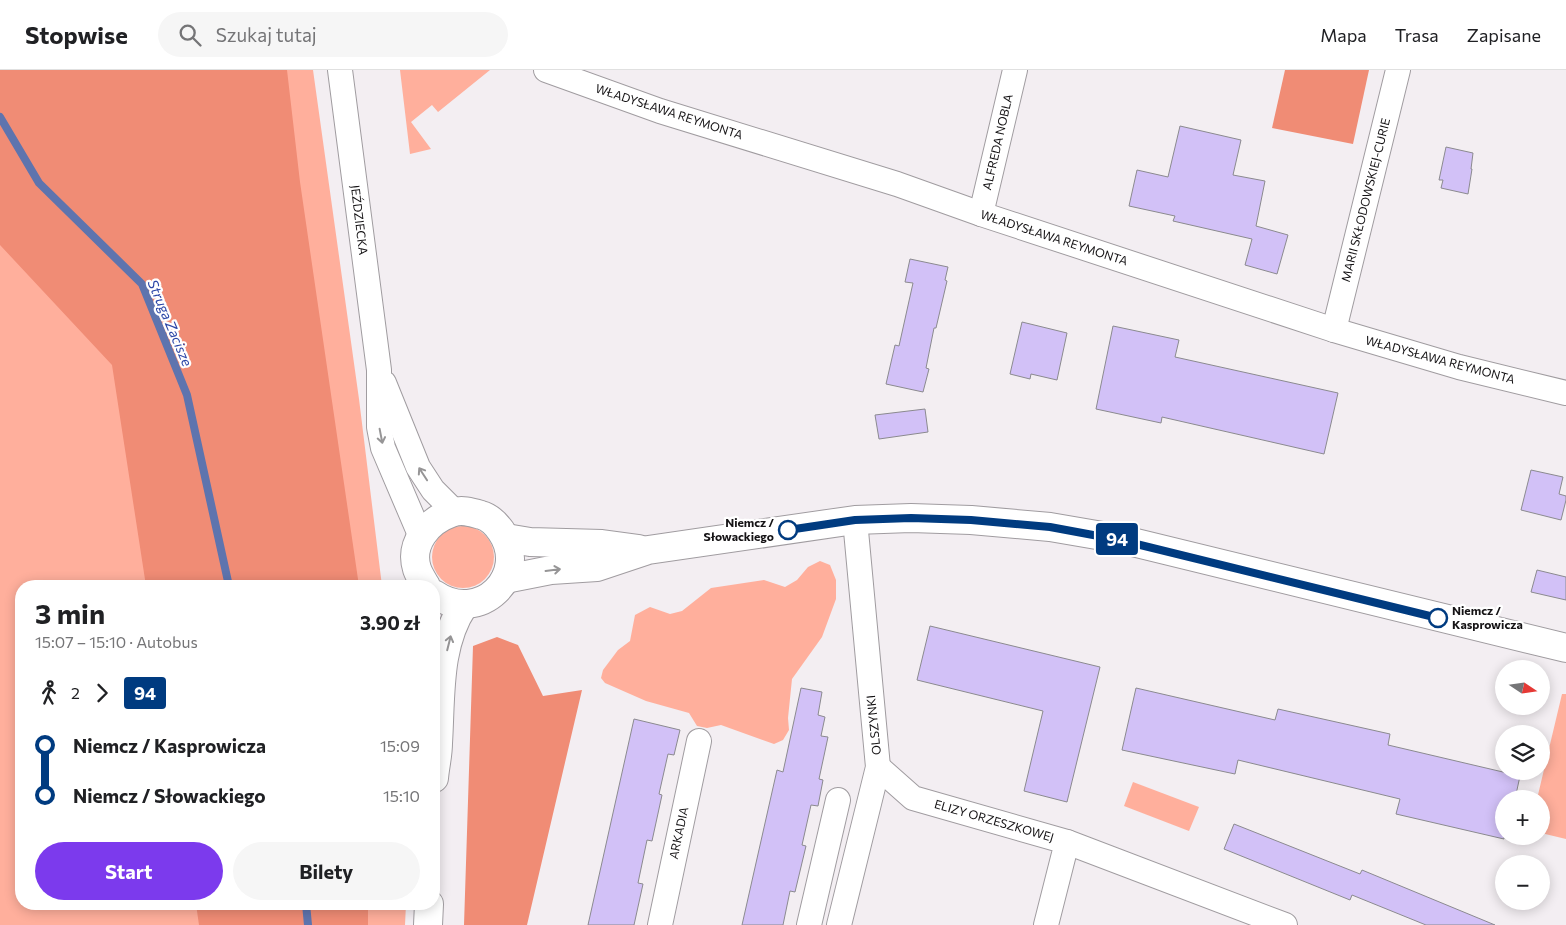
<!DOCTYPE html>
<html lang="pl">
<head>
<meta charset="utf-8">
<style>
	:root { --surface:#fff; --page:#f6f6f6; --text:#202124; --muted:#757577; --line:#e0e0e0; --accent:#7c3aed }
	body { margin:0; font-family:Commissioner,sans-serif; background:var(--page); color:var(--text); height:100vh; display:flex; flex-direction:column; font-size:19px; white-space:nowrap }
	* { box-sizing:border-box; margin:0 }
	p { font-size:16px; color:var(--muted) }
	.icon { flex:none; width:28px; height:28px; fill:none; stroke:currentColor; stroke-width:2; stroke-linecap:round; stroke-linejoin:round }
	.map { position:relative; flex:1; overflow:hidden }
	.details { position:absolute; left:15px; top:510px; width:425px; height:330px; display:flex; flex-direction:column; background:var(--surface); border-radius:20px; box-shadow:0 2px 12px #0003 }
	.details>* { flex:none }
	.badge { padding:0 10px; border-radius:4px; font-size:18px; line-height:32px }
	.needle { width:32px; rotate:103deg }
	.tools { position:absolute; left:1495px; top:590px; display:grid; gap:10px }
	.tools a { display:grid; place-items:center; width:55px; height:55px; border-radius:50%; background:var(--surface); box-shadow:0 2px 12px #0003; font-size:25px }
	.map>.badge { position:absolute; translate:-50% -50%; box-shadow:0 0 0 2px #fff }
	.legs { display:flex; align-items:center; gap:8px; height:55px; padding:0 20px; font-size:16px }
	.legs p { margin-inline-start:auto }
	.summary { display:flex; align-items:center; justify-content:space-between; height:85px; padding:0 20px }
	h1 { font-size:28px; font-weight:700; line-height:38px }
	.button { display:flex; gap:10px; margin-top:auto; padding:10px 20px }
	.button a { flex:1; height:58px; border-radius:30px; background:var(--accent); color:#fff; font-size:20px; font-weight:700; line-height:58px; text-align:center }
	.button a+a { background:var(--page); color:var(--text) }
	ul { padding:0 20px; list-style:none }
	li { display:flex; align-items:center; gap:18px; height:50px; font-size:19px }
	li i { display:grid; place-items:center; width:8px; height:100%; margin:0 6px; background:currentColor }
	li i::after { content:''; width:12px; height:12px; margin:-6px; border:4px solid; border-radius:50%; background:var(--surface) }
	li p { margin-inline-start:auto }
	li:first-child i { background:linear-gradient(#0000 50%,currentColor 0) }
	li:last-child i { background:linear-gradient(currentColor 50%,#0000 0) }
	header { display:flex; align-items:center; gap:30px; box-sizing:border-box; height:70px; padding:0 25px; background:var(--surface); border-bottom:1px solid var(--line) }
	header strong { font-size:24px }
	nav { display:flex; gap:28px; margin-inline-start:auto; font-size:18px }
	.search { width:350px; height:45px; background:var(--page); display:flex; align-items:center; gap:12px; box-sizing:border-box; padding:0 18px; border-radius:28px; color:var(--muted); font-size:19px }
	.map>svg:first-child { display:block }
	.green { fill:#ffaf9c }
	.forest { fill:#f08c75 }
	.lines { fill:none; stroke-linecap:round; stroke-linejoin:round }
	.stream { stroke:#5e74ae; stroke-width:8 }
	.building { fill:#d2c1f7; stroke:#8b8a8f }
	.street-casing { stroke:#a09ca0; stroke-width:26 }
	.secondary-casing { stroke:#a09ca0; stroke-width:30 }
	.street { stroke:#fff; stroke-width:24 }
	.secondary { stroke:#fff; stroke-width:28 }
	.oneway { stroke:#969596 }
	.line-1-casing { stroke:#fff; stroke-width:11 }
	.line-1 { stroke:#003b80; stroke-width:8 }
	.stop-1-dot { fill:#fff; stroke:#003b80; stroke-width:2.5 }
	.labels { text-anchor:middle; stroke-width:4.5; stroke-linejoin:round; paint-order:stroke }
	.street-label { font-size:12px; fill:#151315; stroke:#fff }
	.stop-label { font-size:12px; font-weight:bold; fill:#151315; stroke:#fff; text-anchor:end }
	.water-label { font-size:14px; font-style:italic; fill:#2d47a7; stroke:#fff }
</style>
</head>
<body>
<header>
<strong>Stopwise</strong>
<div class="search"><svg class="icon" aria-label="search" viewBox="0 0 24 24"><circle cx="10" cy="10" r="6"/><path d="M15 15l6 6"/></svg>Szukaj tutaj</div>
<nav><a>Mapa</a><a>Trasa</a><a>Zapisane</a></nav>
</header>
<div class="map">
<svg width="1566" height="855" viewBox="0 0 1566 855">
	<rect width="100%" height="100%" fill="#f3eef2"/>
	<g class="green">
		<path d="M 0,0 L 313,0 L 359,329 L 382,516 L 21,516 L 21,834 L 406,834 L 405,855 L 0,855 Z"/>
		<path d="M 400,0 L 490,0 L 438,42 L 432,35 L 411,52 L 431,79 L 410,84 Z"/>
		<circle cx="463" cy="487" r="31"/>
		<path d="M 820,491 L 830,495 L 836,510 L 836,529 L 822,567 L 792,609 L 788,648 L 789,660 L 783,670 L 774,674 L 721,655 L 707,658 L 697,656 L 689,643 L 646,631 L 605,613 L 601,608 L 603,600 L 618,580 L 630,571 L 635,545 L 650,537 L 670,544 L 682,541 L 711,518 L 764,510 L 785,517 L 797,510 L 808,497 Z"/>
		<path d="M 1562,624 L 1566,624 L 1566,769 L 1541,763 L 1541,729 L 1537,729 Z"/>
		<path d="M 1133,712 L 1199,737 L 1189,761 L 1124,736 Z"/>
	</g>
	<g class="forest">
		<path d="M 0,0 L 287,0 L 300,112 L 359,516 L 146,516 L 112,295 L 0,175 Z"/>
		<path d="M 1285,0 L 1369,0 L 1353,74 L 1272,58 Z"/>
		<path d="M 497,567 L 518,575 L 543,626 L 582,620 L 527,855 L 464,855 L 473,576 Z"/>
		<path d="M 196,834 L 368,834 L 368,855 L 199,855 Z"/>
	</g>
	<g class="lines">
		<g class="stream">
			<path d="M 0,47 L 39,113 L 142,214 L 187,325 L 229,516"/>
			<path d="M 306,834 L 308,855"/>
		</g>
	</g>
	<g class="building">
		<path d="M 1180,56 L 1241,70 L 1233,105 L 1265,111 L 1256,156 L 1288,165 L 1277,204 L 1245,195 L 1252,169 L 1173,151 L 1175,146 L 1129,136 L 1137,100 L 1168,107 Z"/>
		<path d="M 1446,77 L 1473,83 L 1471,99 L 1472,99 L 1468,124 L 1441,118 L 1443,110 L 1439,110 Z"/>
		<path d="M 910,189 L 948,197 L 945,210 L 947,211 L 936,258 L 934,258 L 926,298 L 929,299 L 923,322 L 886,314 L 895,275 L 899,276 L 913,213 L 905,212 Z"/>
		<path d="M 1022,252 L 1067,263 L 1057,310 L 1031,304 L 1030,309 L 1010,304 Z"/>
		<path d="M 1113,256 L 1179,270 L 1175,287 L 1338,323 L 1324,384 L 1162,347 L 1161,353 L 1096,339 Z"/>
		<path d="M 925,339 L 928,362 L 879,369 L 875,345 Z"/>
		<path d="M 1531,400 L 1563,407 L 1559,424 L 1566,426 L 1566,430 L 1561,450 L 1521,440 Z"/>
		<path d="M 1537,500 L 1566,507 L 1566,530 L 1531,522 Z"/>
		<path d="M 930,556 L 1100,597 L 1067,732 L 1024,721 L 1043,641 L 917,610 Z"/>
		<path d="M 801,618 L 822,622 L 818,645 L 825,647 L 821,666 L 828,667 L 819,709 L 823,710 L 818,736 L 811,735 L 802,775 L 806,776 L 795,822 L 790,821 L 783,855 L 742,855 L 777,700 L 783,702 Z"/>
		<path d="M 1136,618 L 1275,650 L 1278,639 L 1390,664 L 1388,675 L 1520,706 L 1515,729 L 1504,729 L 1504,769 L 1396,744 L 1400,729 L 1238,690 L 1235,704 L 1122,680 Z"/>
		<path d="M 634,649 L 680,660 L 674,685 L 668,684 L 659,724 L 662,725 L 652,771 L 647,770 L 638,813 L 643,814 L 634,855 L 588,855 Z"/>
		<path d="M 1234,754 L 1360,804 L 1362,800 L 1495,855 L 1426,855 L 1352,825 L 1350,830 L 1224,779 Z"/>
	</g>
	<g class="lines">
		<g class="street-casing">
			<g id="street">
				<path d="M 340,0 L 379,300 L 379,357 L 383,378 L 421,467"/>
				<path d="M 546,0 L 660,41 L 897,114 L 981,144 L 1334,260 L 1459,297 L 1566,323"/>
				<path d="M 981,144 L 1015,0"/>
				<path d="M 1334,260 L 1398,0"/>
				<path d="M 384,313 L 418,397 L 433,420 L 454,441"/>
				<path d="M 878,697 L 913,728 L 1067,772 L 1046,855"/>
				<path d="M 1067,772 L 1285,855"/>
				<path d="M 660,855 L 699,671"/>
				<path d="M 809,855 L 838,730"/>
				<path d="M 839,855 L 878,697 L 855,450"/>
			</g>
		</g>
		<g class="secondary-casing">
			<g id="secondary">
				<path d="M 506,468 L 530,472 L 602,474 L 639,479"/>
				<path d="M 505,509 L 551,500 L 597,497 L 648,480 L 855,450 L 911,448 L 971,450 L 1050,457 L 1120,469 L 1566,578"/>
				<path d="M 426,516 C 423,511 419,505 417,499 C 409,474 428,451 451,443 C 461,439 471,442 481,445 C 489,447 496,454 501,461 C 531,505 480,556 434,524"/>
				<path d="M 434,708 C 435,696 438,685 438,673 C 441,627 437,575 464,535"/>
				<path d="M 428,855 L 429,834"/>
			</g>
		</g>
		<use href="#street" class="street"/>
		<use href="#secondary" class="secondary"/>
	</g>
	<defs><path id="oneway-shaft" d="M-6 0H5M1.5-3L5.5 0L1.5 3" fill="none" stroke-width="1.6" stroke-linecap="round" stroke-linejoin="round" transform="scale(1.25)"/></defs>
	<g class="oneway">
		<use href="#oneway-shaft" transform="translate(381 366) rotate(79)"/>
		<use href="#oneway-shaft" transform="translate(423 404) rotate(-123)"/>
		<use href="#oneway-shaft" transform="translate(553 500) rotate(-7)"/>
		<use href="#oneway-shaft" transform="translate(449 573) rotate(-76)"/>
	</g>
	<g class="lines">
		<g class="line-1-casing">
			<path id="line-1" d="M 788,460 L 855,450 L 911,448 L 971,450 L 1050,457 L 1120,470 L 1438,548"/>
		</g>
		<use href="#line-1" class="line-1"/>
	</g>
	<g class="stop-1-dot">
		<circle cx="788" cy="460" r="9"/>
		<circle cx="1438" cy="548" r="9"/>
	</g>
	<g class="labels">
		<g class="street-label">
			<text transform="translate(669 42) rotate(18)" y="4">WŁADYSŁAWA REYMONTA</text>
			<text transform="translate(998 72) rotate(-77)" y="4">ALFREDA NOBLA</text>
			<text transform="translate(1366 130) rotate(-76)" y="4">MARII SKŁODOWSKIEJ-CURIE</text>
			<text transform="translate(359 150) rotate(83)" y="4">JEŹDZIECKA</text>
			<text transform="translate(1054 168) rotate(18)" y="4">WŁADYSŁAWA REYMONTA</text>
			<text transform="translate(1440 290) rotate(15)" y="4">WŁADYSŁAWA REYMONTA</text>
			<text transform="translate(874 655) rotate(-96)" y="4">OLSZYNKI</text>
			<text transform="translate(994 751) rotate(16)" y="4">ELIZY ORZESZKOWEJ</text>
			<text transform="translate(679 763) rotate(-78)" y="4">ARKADIA</text>
		</g>
		<g class="stop-label">
			<text x="774" y="457">Niemcz /<tspan x="774" dy="14">Słowackiego</tspan></text>
			<text x="1452" y="545" text-anchor="start">Niemcz /<tspan x="1452" dy="14">Kasprowicza</tspan></text>
		</g>
		<g class="water-label">
			<text transform="translate(170 253) rotate(67)" y="5">Struga Zacisze</text>
		</g>
	</g>
</svg>
<div class="tools">
<a><svg class="needle" viewBox="-14 -14 28 28"><path d="M0-13l5 13h-10z" fill="#e53935"/><path d="M0 13l5-13h-10z" fill="#757577"/></svg></a>
<a><svg class="icon" aria-label="layers" viewBox="0 0 24 24"><path d="M12 4l9 5-9 5-9-5zM3 14l9 5 9-5"/></svg></a>
<a>+</a>
<a>−</a>
</div>
<b class="badge" style="left:1117px;top:469px;background:#003b80;color:#fff">94</b>
<section class="details">
<div class="summary"><div><h1>3 min</h1><p>15:07 – 15:10 · Autobus</p></div><b>3.90 zł</b></div>
<div class="legs"><svg class="icon" aria-label="walk" viewBox="0 0 24 24"><circle cx="13" cy="4" r="2"/><path d="M13 8l-2 6 4 7M11 14l-3 7M7 12l3-4h3l4 4"/></svg>2<svg class="icon" aria-label="forward" viewBox="0 0 24 24"><path d="M9 5l7 7-7 7"/></svg><b class="badge" style="background:#003b80;color:#fff">94</b></div>
<ul>
<li><i style="color:#003b80"></i><b>Niemcz / Kasprowicza</b><p>15:09</p></li>
<li><i style="color:#003b80"></i><b>Niemcz / Słowackiego</b><p>15:10</p></li>
</ul>
<div class="button"><a>Start</a><a>Bilety</a></div>
</section>
</div>
</body>
</html>
